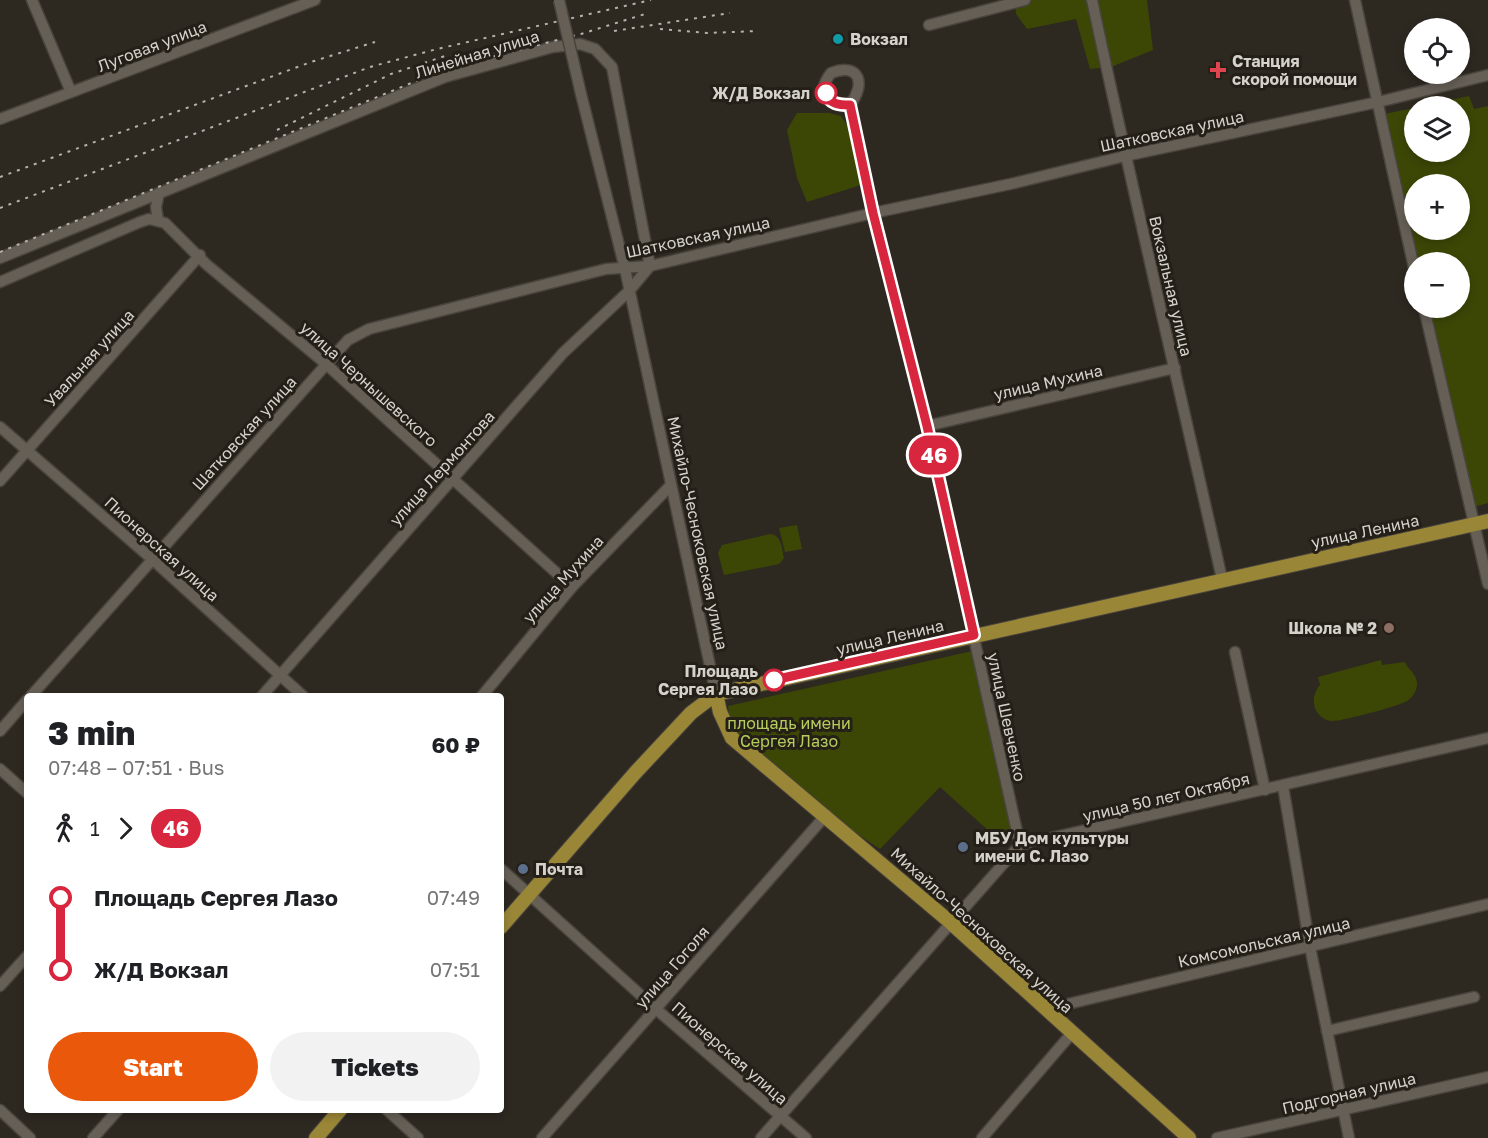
<!DOCTYPE html>
<html lang="en">
<head>
<meta charset="utf-8">
<style>
	:root { --surface:#fff; --page:#f2f2f2; --text:#202124; --muted:#757577; --accent:#ea580c }
	body { margin:0; font-family:"Golos Text",sans-serif; background:var(--page); color:var(--text); height:100vh; display:flex; flex-direction:column; font-size:22px; white-space:nowrap }
	* { box-sizing:border-box; margin:0 }
	p { font-size:20px; color:var(--muted) }
	.icon { flex:none; width:33px; height:33px; fill:none; stroke:currentColor; stroke-width:2; stroke-linecap:round; stroke-linejoin:round }
	.map { position:relative; flex:1; overflow:hidden }
	.sheet { position:absolute; left:24px; top:693px; width:480px; height:420px; display:flex; flex-direction:column; background:var(--surface); border-radius:6px; box-shadow:0 3px 9px #0003 }
	.sheet>* { flex:none }
	.badge { padding:0 12px; border-radius:20px; font-size:21px; line-height:39px }
	.fabs { position:absolute; left:1404px; top:18px; display:grid; gap:12px }
	.fabs a { display:grid; place-items:center; width:66px; height:66px; border-radius:50%; background:var(--surface); box-shadow:0 3px 9px #0003; font-size:30px }
	.map>.badge { position:absolute; translate:-50% -50%; box-shadow:0 0 0 3px #fff }
	.legs { display:flex; align-items:center; gap:9px; height:66px; padding:0 24px; font-size:20px }
	.legs p { margin-inline-start:auto }
	.head { display:flex; align-items:center; justify-content:space-between; height:102px; padding:0 24px }
	h1 { font-size:33px; font-weight:800; line-height:45px }
	.primary-button { display:flex; gap:12px; margin-top:auto; padding:12px 24px }
	.primary-button a { flex:1; height:69px; border-radius:36px; background:var(--accent); color:#fff; font-size:24px; font-weight:800; line-height:69px; text-align:center }
	.primary-button a+a { background:var(--page); color:var(--text) }
	ul { padding:0 24px; list-style:none }
	li { display:flex; align-items:center; gap:21px; height:72px; font-size:22px }
	li i { display:grid; place-items:center; width:9px; height:100%; margin:0 8px; background:currentColor }
	li i::after { content:''; width:15px; height:15px; margin:-8px; border:4px solid; border-radius:50%; background:var(--surface) }
	li p { margin-inline-start:auto }
	li:first-child i { background:linear-gradient(#0000 50%,currentColor 0) }
	li:last-child i { background:linear-gradient(currentColor 50%,#0000 0) }
	.map>svg:first-child { display:block }
	.green { fill:#3c4706; fill-rule:evenodd }
	.lines { fill:none; stroke-linecap:round; stroke-linejoin:round }
	.minor-casing { stroke:#48433c; stroke-width:13 }
	.major-casing { stroke:#48433c; stroke-width:16 }
	.minor { stroke:#655f56; stroke-width:10 }
	.major { stroke:#9a8637; stroke-width:14 }
	.rail { stroke:#b5b2ac; stroke-width:2; stroke-dasharray:3 6; stroke-linecap:butt }
	.minor-bridge-casing { stroke:#48433c; stroke-width:13; stroke-linecap:butt }
	.minor-bridge { stroke:#655f56; stroke-width:10 }
	.line-1-casing { stroke:#fff; stroke-width:14 }
	.line-1 { stroke:#d7263d; stroke-width:9 }
	.culture-dot { fill:#0f9aa8; stroke:#241f17; stroke-width:2 }
	.health-dot { fill:#e0444e; stroke:#241f17; stroke-width:2 }
	.stop-1-dot { fill:#fff; stroke:#d7263d; stroke-width:3 }
	.education-dot { fill:#8d6e63; stroke:#241f17; stroke-width:2 }
	.service-dot { fill:#5c6f8a; stroke:#241f17; stroke-width:2 }
	.labels { text-anchor:middle; stroke-width:6; stroke-linejoin:round; paint-order:stroke }
	.poi-label { font-size:16px; font-weight:bold; fill:#d5d2cc; stroke:#241f17; text-anchor:start }
	.street-label { font-size:16px; fill:#d5d2cc; stroke:#241f17 }
	.stop-label { font-size:16px; font-weight:bold; fill:#d5d2cc; stroke:#241f17; text-anchor:end }
	.park-label { font-size:16px; fill:#b6cd5b; stroke:#241f17 }
</style>
</head>
<body>
<div class="map">
<svg width="1488" height="1138" viewBox="0 0 1488 1138">
	<rect width="100%" height="100%" fill="#2d2820"/>
	<g class="green">
		<path d="M 1015,0 L 1147,0 L 1153,50 L 1111,67 L 1090,69 L 1076,19 L 1027,29 L 1016,14 Z"/>
		<path d="M 1469,96 L 1474,109 L 1488,106 L 1488,503 L 1470,508 L 1424,308 L 1460,308 L 1460,262 L 1414,262 L 1379,115 L 1414,108 L 1414,152 L 1460,152 L 1460,106 L 1421,106 ZM 1414,184 L 1460,184 L 1460,230 L 1414,230 Z"/>
		<path d="M 797,113 L 829,113 L 841,116 L 847,125 L 861,185 L 807,202 L 797,178 L 787,130 Z"/>
		<path d="M 797,525 L 802,549 L 785,552 L 779,528 Z"/>
		<path d="M 770,534 C 782,535 782,549 784,558 L 779,564 L 724,575 L 718,553 L 722,545 Z"/>
		<path d="M 977,650 L 1013,830 L 1000,841 L 940,787 L 880,849 L 816,807 L 732,738 L 728,706 Z"/>
		<path d="M 1381,660 L 1382,665 L 1405,662 C 1408,670 1418,674 1417,686 C 1416,692 1412,698 1407,701 C 1399,706 1340,722 1331,721 C 1313,718 1309,697 1320,685 L 1318,677 Z"/>
	</g>
	<g class="lines">
		<g class="minor-casing">
			<g id="minor">
				<path d="M 32,0 L 71,92"/>
				<path d="M 1092,0 C 1133,194 1179,386 1222,579"/>
				<path d="M 1355,0 L 1414,268"/>
				<path d="M 929,25 L 1025,0"/>
				<path d="M 581,94 L 625,269 L 716,694"/>
				<path d="M 850,105 C 830,104 815,93 831,73 C 860,62 866,84 850,105 L 873,213 L 927,426 L 1020,845"/>
				<path d="M 0,119 L 315,0"/>
				<path d="M 158,220 L 156,207 L 159,193"/>
				<path d="M 0,258 L 445,77 L 553,47 L 580,44 L 595,49 L 612,67 L 650,266 L 629,291 L 563,353 L 262,696"/>
				<path d="M 0,282 L 140,222 L 149,219 L 165,223 L 206,264 L 326,364 L 572,587"/>
				<path d="M 1424,308 L 1488,584"/>
				<path d="M 927,426 L 1175,368"/>
				<path d="M 0,427 L 152,559 L 303,696"/>
				<path d="M 0,481 L 200,255"/>
				<path d="M 1235,652 L 1265,790"/>
				<path d="M 31,696 L 348,340 L 369,329 L 606,269 L 650,266 L 873,213 L 1015,183 L 1125,156 L 1378,102 L 1488,75"/>
				<path d="M 482,696 L 572,587 L 671,485"/>
				<path d="M 0,731 L 27,700"/>
				<path d="M 0,769 L 27,793"/>
				<path d="M 1283,786 L 1310,947 L 1349,1138"/>
				<path d="M 501,869 L 656,1009 L 806,1138"/>
				<path d="M 0,986 L 27,956"/>
				<path d="M 1047,1009 L 1488,904"/>
				<path d="M 1327,1031 L 1474,997"/>
				<path d="M 0,1110 L 30,1138"/>
				<path d="M 387,1110 L 418,1138"/>
				<path d="M 93,1138 L 118,1110"/>
				<path d="M 542,1138 L 826,815"/>
				<path d="M 761,1138 L 1020,845 L 1488,738"/>
				<path d="M 982,1138 L 1072,1033"/>
				<path d="M 1217,1138 L 1488,1077"/>
			</g>
		</g>
		<g class="major-casing">
			<g id="major">
				<path d="M 716,694 L 720,712 L 732,738 L 950,922 L 1189,1138"/>
				<path d="M 501,927 L 635,773 L 691,713 L 716,694 L 1488,521"/>
				<path d="M 316,1138 L 340,1110"/>
			</g>
		</g>
		<use href="#minor" class="minor"/>
		<use href="#major" class="major"/>
		<g class="rail">
			<path d="M 660,29 L 707,33 L 758,31"/>
			<path d="M 614,31 L 730,13"/>
			<path d="M 277,130 L 391,74 L 445,56"/>
			<path d="M 0,177 L 311,62 L 375,42"/>
			<path d="M 0,208 L 370,67 L 437,49 L 651,0"/>
			<path d="M 0,252 L 421,79 L 483,59 L 581,34 L 645,14"/>
		</g>
		<g class="minor-bridge-casing">
			<path id="minor-bridge" d="M 559,0 L 581,94"/>
		</g>
		<use href="#minor-bridge" class="minor-bridge"/>
	</g>
	<g class="lines">
		<g class="line-1-casing">
			<path id="line-1" d="M 774,680 L 974,635 L 927,426 L 873,213 L 850,105 C 839,105 829,104 826,93"/>
		</g>
		<use href="#line-1" class="line-1"/>
	</g>
	<circle class="culture-dot" cx="838" cy="39" r="6"/>
	<path class="health-dot" d="M1215 61h6v6h6v6h-6v6h-6v-6h-6v-6h6z"/>
	<g class="stop-1-dot">
		<circle cx="826" cy="93" r="10"/>
		<circle cx="774" cy="680" r="10"/>
	</g>
	<circle class="education-dot" cx="1389" cy="628" r="6"/>
	<g class="service-dot">
		<circle cx="963" cy="847" r="6"/>
		<circle cx="523" cy="869" r="6"/>
	</g>
	<g class="labels">
		<g class="poi-label">
			<text x="850" y="45">Вокзал</text>
			<text x="1232" y="67">Станция<tspan x="1232" dy="18">скорой помощи</tspan></text>
			<text x="1377" y="634" text-anchor="end">Школа № 2</text>
			<text x="975" y="844">МБУ Дом культуры<tspan x="975" dy="18">имени С. Лазо</tspan></text>
			<text x="535" y="875">Почта</text>
		</g>
		<g class="street-label">
			<text transform="translate(152 46) rotate(-21)" y="6">Луговая улица</text>
			<text transform="translate(477 54) rotate(-17)" y="6">Линейная улица</text>
			<text transform="translate(1172 131) rotate(-12)" y="6">Шатковская улица</text>
			<text transform="translate(698 237) rotate(-12)" y="6">Шатковская улица</text>
			<text transform="translate(1171 286) rotate(77)" y="6">Вокзальная улица</text>
			<text transform="translate(89 358) rotate(-48)" y="6">Увальная улица</text>
			<text transform="translate(1048 382) rotate(-13)" y="6">улица Мухина</text>
			<text transform="translate(369 384) rotate(42)" y="6">улица Чернышевского</text>
			<text transform="translate(244 433) rotate(-48)" y="6">Шатковская улица</text>
			<text transform="translate(442 468) rotate(-48)" y="6">улица Лермонтова</text>
			<text transform="translate(1365 531) rotate(-12)" y="6">улица Ленина</text>
			<text transform="translate(698 533) rotate(78)" y="6">Михайло-Чесноковская улица</text>
			<text transform="translate(162 549) rotate(42)" y="6">Пионерская улица</text>
			<text transform="translate(563 579) rotate(-48)" y="6">улица Мухина</text>
			<text transform="translate(890 637) rotate(-13)" y="6">улица Ленина</text>
			<text transform="translate(1007 717) rotate(78)" y="6">улица Шевченко</text>
			<text transform="translate(1166 797) rotate(-13)" y="6">улица 50 лет Октября</text>
			<text transform="translate(982 930) rotate(42)" y="6">Михайло-Чесноковская улица</text>
			<text transform="translate(1264 942) rotate(-13)" y="6">Комсомольская улица</text>
			<text transform="translate(672 967) rotate(-49)" y="6">улица Гоголя</text>
			<text transform="translate(730 1053) rotate(41)" y="6">Пионерская улица</text>
			<text transform="translate(1349 1093) rotate(-13)" y="6">Подгорная улица</text>
		</g>
		<g class="stop-label">
			<text x="810" y="99">Ж/Д Вокзал</text>
			<text x="758" y="677">Площадь<tspan x="758" dy="18">Сергея Лазо</tspan></text>
		</g>
		<g class="park-label">
			<text x="789" y="729">площадь имени<tspan x="789" dy="18">Сергея Лазо</tspan></text>
		</g>
	</g>
</svg>
<div class="fabs">
<a><svg class="icon" aria-label="locate" viewBox="0 0 24 24"><circle cx="12" cy="12" r="6"/><path d="M12 2v4M12 18v4M2 12h4M18 12h4"/></svg></a>
<a><svg class="icon" aria-label="layers" viewBox="0 0 24 24"><path d="M12 4l9 5-9 5-9-5zM3 14l9 5 9-5"/></svg></a>
<a>+</a>
<a>−</a>
</div>
<b class="badge" style="left:934px;top:455px;background:#d7263d;color:#fff">46</b>
<section class="sheet">
<div class="head"><div><h1>3 min</h1><p>07:48 – 07:51 · Bus</p></div><b>60 ₽</b></div>
<div class="legs"><svg class="icon" aria-label="walk" viewBox="0 0 24 24"><circle cx="13" cy="4" r="2"/><path d="M13 8l-2 6 4 7M11 14l-3 7M7 12l3-4h3l4 4"/></svg>1<svg class="icon" aria-label="forward" viewBox="0 0 24 24"><path d="M9 5l7 7-7 7"/></svg><b class="badge" style="background:#d7263d;color:#fff">46</b></div>
<ul>
<li><i style="color:#d7263d"></i><b>Площадь Сергея Лазо</b><p>07:49</p></li>
<li><i style="color:#d7263d"></i><b>Ж/Д Вокзал</b><p>07:51</p></li>
</ul>
<div class="primary-button"><a>Start</a><a>Tickets</a></div>
</section>
</div>
</body>
</html>
